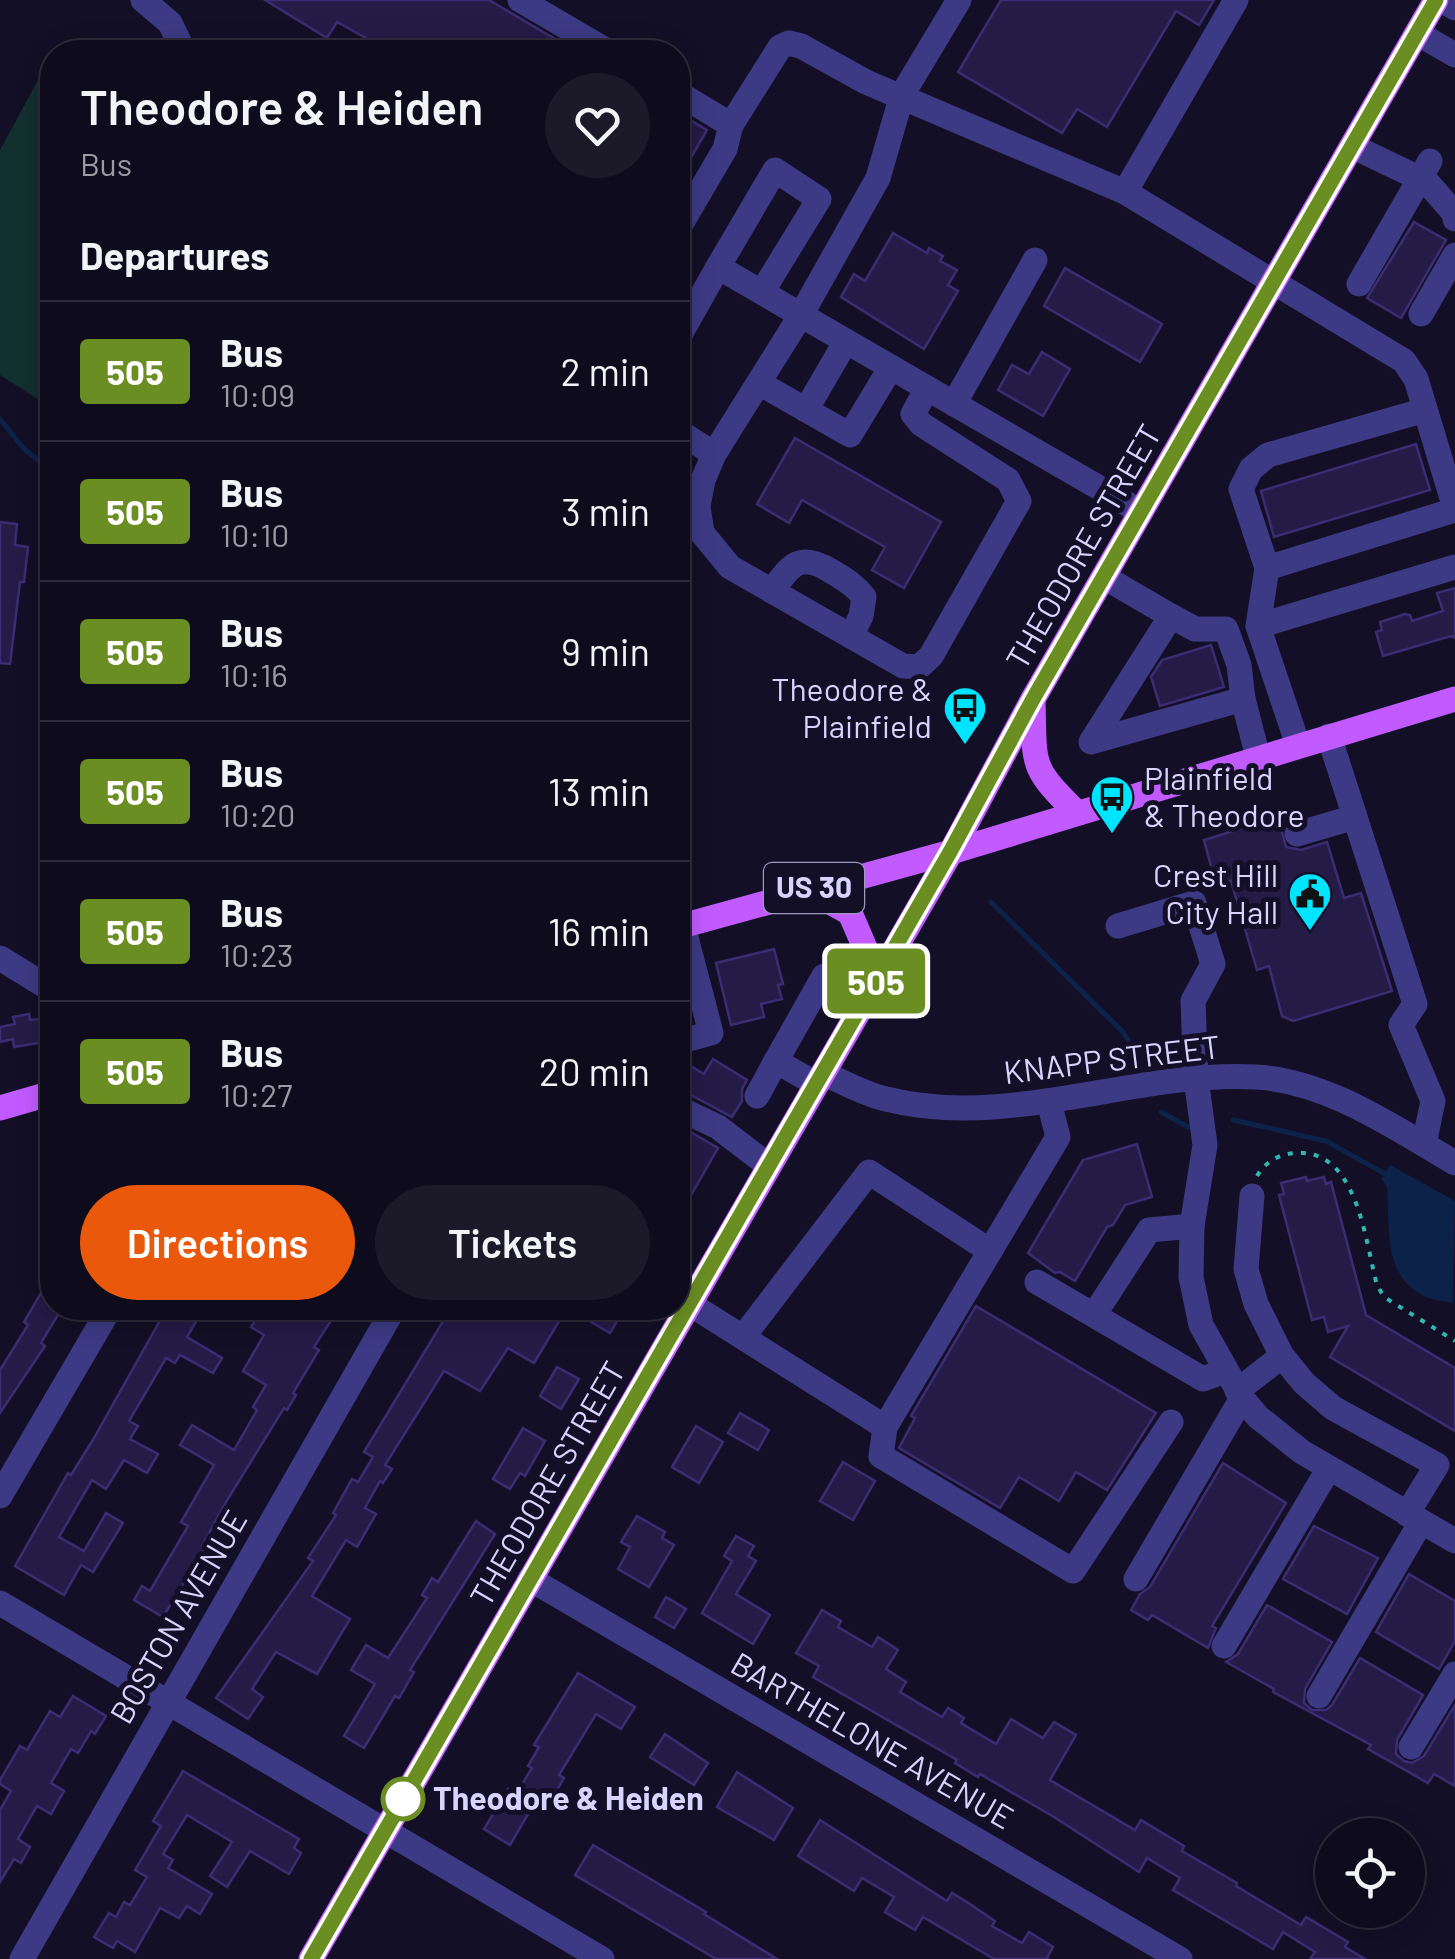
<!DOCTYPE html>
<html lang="en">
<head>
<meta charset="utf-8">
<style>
	:root { --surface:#0e0b1c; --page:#1c1929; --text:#f1f3f6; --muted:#9b9ba3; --line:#2e2b3b; --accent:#ea580c }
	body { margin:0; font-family:Barlow,sans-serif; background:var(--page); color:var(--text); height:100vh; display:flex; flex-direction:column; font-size:38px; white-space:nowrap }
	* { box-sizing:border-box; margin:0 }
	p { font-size:32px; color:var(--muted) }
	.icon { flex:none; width:55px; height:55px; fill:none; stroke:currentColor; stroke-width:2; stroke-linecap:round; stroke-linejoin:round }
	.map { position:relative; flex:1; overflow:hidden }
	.side { position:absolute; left:40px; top:40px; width:650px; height:1280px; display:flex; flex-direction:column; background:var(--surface); border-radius:40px; box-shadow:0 5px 25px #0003,0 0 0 2px var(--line) }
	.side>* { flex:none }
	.badge { padding:0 20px; border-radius:8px; font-size:35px; line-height:65px }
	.tools { position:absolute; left:1315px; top:1818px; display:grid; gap:20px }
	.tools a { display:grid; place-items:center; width:110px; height:110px; border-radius:50%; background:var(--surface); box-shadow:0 5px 25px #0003,0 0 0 2px var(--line); font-size:50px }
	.map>.badge { position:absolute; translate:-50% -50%; box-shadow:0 0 0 5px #fff }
	h2 { padding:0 40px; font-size:38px; line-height:90px }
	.round { display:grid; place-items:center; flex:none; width:105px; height:105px; border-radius:52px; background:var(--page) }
	.head { display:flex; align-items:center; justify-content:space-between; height:170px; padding:0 40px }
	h1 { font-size:48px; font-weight:600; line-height:75px }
	.cta { display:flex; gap:20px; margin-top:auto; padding:20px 40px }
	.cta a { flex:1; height:115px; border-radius:60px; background:var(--accent); color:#fff; font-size:40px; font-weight:600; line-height:115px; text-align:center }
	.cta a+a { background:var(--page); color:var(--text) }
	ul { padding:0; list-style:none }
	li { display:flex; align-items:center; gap:30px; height:140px; padding:0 40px; border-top:2px solid var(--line) }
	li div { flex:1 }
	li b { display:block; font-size:38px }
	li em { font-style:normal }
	li .badge { min-width:110px; font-weight:700; text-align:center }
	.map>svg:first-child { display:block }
	.green { fill:#12302f }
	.water { fill:#0c2248 }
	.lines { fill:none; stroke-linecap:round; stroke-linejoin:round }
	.stream { stroke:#0c2248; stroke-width:5 }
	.building { fill:#241b47; stroke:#3b2d73; stroke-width:2.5 }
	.path { stroke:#2fb8b0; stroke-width:4; stroke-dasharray:5 8; stroke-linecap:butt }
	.minor { stroke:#3d3a85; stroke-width:25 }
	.major { stroke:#c25bff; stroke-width:25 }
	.line-casing { stroke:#fff; stroke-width:22 }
	.line { stroke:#6b8e23; stroke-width:15 }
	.stop-dot { fill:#fff; stroke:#6b8e23; stroke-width:5 }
	.labels { text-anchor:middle; stroke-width:10; stroke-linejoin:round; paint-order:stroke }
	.shield { fill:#130f26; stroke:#9e99be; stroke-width:2.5 }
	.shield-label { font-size:30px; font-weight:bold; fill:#d9d4ff }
	.street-label { font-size:32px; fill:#d9d4ff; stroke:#130f26 }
	.poi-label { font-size:32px; fill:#d9d4ff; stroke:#130f26; text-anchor:end }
	.stop-label { font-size:32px; font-weight:bold; fill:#d9d4ff; stroke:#130f26; text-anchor:start }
</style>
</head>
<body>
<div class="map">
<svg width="1455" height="1959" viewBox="0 0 1455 1959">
	<rect width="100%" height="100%" fill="#130f26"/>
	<path class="green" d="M 50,69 L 52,70 L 52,408 L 0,375 L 0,150 L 37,82 Z"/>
	<path class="water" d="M 1390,1165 L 1455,1201 L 1453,1303 C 1444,1301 1430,1300 1422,1295 C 1382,1274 1390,1225 1387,1187 L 1382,1179 Z"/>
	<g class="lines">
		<g class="stream">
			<path d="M 0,419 L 24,449 L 52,471"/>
			<path d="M 991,902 L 1123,1032 L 1135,1051"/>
			<path d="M 1161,1112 L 1188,1127"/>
			<path d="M 1233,1120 L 1326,1141 L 1389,1176"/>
		</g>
	</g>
	<g class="building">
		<path d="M 265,0 L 489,0 L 577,52 L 391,52 L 337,22 L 327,38 Z"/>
		<path d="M 1001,0 L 1214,0 L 1199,25 L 1176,11 L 1107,127 L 1077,109 L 1062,133 L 958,72 Z"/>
		<path d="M 678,113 L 707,130 L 678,180 Z"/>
		<path d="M 1414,222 L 1446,240 L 1401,318 L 1367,298 Z"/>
		<path d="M 893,233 L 927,253 L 929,248 L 943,256 L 940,261 L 957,270 L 948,285 L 958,291 L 924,349 L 841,297 L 854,274 L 865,281 Z"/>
		<path d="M 1065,268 L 1162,324 L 1140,362 L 1044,306 Z"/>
		<path d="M 1042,352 L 1070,369 L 1043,416 L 998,390 L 1012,365 L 1029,374 Z"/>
		<path d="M 795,438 L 941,522 L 904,588 L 872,570 L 885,547 L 802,500 L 789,523 L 757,504 Z"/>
		<path d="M 1416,444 L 1430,490 L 1274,537 L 1261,491 Z"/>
		<path d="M 0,522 L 17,524 L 15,545 L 28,547 L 24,582 L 20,582 L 10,664 L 0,663 Z"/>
		<path d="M 1455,588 L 1455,638 L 1451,636 L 1383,656 L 1376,632 L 1382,630 L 1380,622 L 1405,614 L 1410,615 L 1412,621 L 1443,611 L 1437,593 Z"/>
		<path d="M 1211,645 L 1224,687 L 1160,706 L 1151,677 L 1162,660 Z"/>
		<path d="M 1278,817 L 1286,847 L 1301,850 L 1327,842 L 1344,898 L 1361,893 L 1392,991 L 1293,1021 L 1282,1016 L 1269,966 L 1257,970 L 1231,881 L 1216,885 L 1204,840 Z"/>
		<path d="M 774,949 L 783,984 L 778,985 L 782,999 L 761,1004 L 764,1017 L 731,1025 L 716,963 Z"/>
		<path d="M 29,1014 L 30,1020 L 40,1019 L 44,1042 L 14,1047 L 13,1039 L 0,1042 L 0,1027 L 15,1024 L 13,1017 Z"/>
		<path d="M 713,1059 L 747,1080 L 742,1089 L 742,1101 L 732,1117 L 678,1088 L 678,1073 L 684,1062 L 704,1074 Z"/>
		<path d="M 687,1130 L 718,1148 L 678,1218 L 678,1147 Z"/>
		<path d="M 1137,1144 L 1152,1197 L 1125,1205 L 1113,1225 L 1107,1227 L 1075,1281 L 1060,1272 L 1055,1273 L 1028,1253 L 1083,1160 Z"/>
		<path d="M 1306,1177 L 1307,1181 L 1324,1177 L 1326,1184 L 1331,1182 L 1366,1315 L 1455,1368 L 1455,1431 L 1330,1357 L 1348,1326 L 1328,1332 L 1324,1317 L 1312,1320 L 1279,1195 L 1284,1194 L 1281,1183 Z"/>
		<path d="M 52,1274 L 52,1308 L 62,1308 L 41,1343 L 45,1346 L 0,1413 L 0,1370 L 28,1325 L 24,1322 Z"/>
		<path d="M 976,1306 L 1156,1413 L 1107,1490 L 1076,1472 L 1059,1501 L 1019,1477 L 1000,1508 L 899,1448 L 915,1418 L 911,1416 Z"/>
		<path d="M 167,1308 L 204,1308 L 187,1337 L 222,1358 L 213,1373 L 180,1355 L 175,1363 L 166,1358 L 129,1421 L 138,1426 L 130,1439 L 158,1454 L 147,1473 L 124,1460 L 106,1489 L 92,1480 L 59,1537 L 84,1551 L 106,1513 L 123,1523 L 93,1572 L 81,1565 L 64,1595 L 15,1566 L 68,1473 L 71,1475 L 94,1438 Z"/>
		<path d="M 263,1308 L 339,1308 L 314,1347 L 319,1350 L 293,1393 L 296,1395 L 287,1410 L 284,1408 L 226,1502 L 202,1546 L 205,1548 L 163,1617 L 134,1600 L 142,1586 L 150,1591 L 188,1526 L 181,1522 L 214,1465 L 180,1445 L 192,1425 L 234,1450 L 257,1410 L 253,1407 L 266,1385 L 243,1371 L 264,1335 L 251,1327 Z"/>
		<path d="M 451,1308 L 625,1308 L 610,1333 L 567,1308 L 534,1363 L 508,1348 L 480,1391 L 444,1371 L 385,1465 L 392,1469 L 383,1483 L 380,1481 L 365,1508 L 376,1514 L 357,1547 L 346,1540 L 312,1596 L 350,1619 L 317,1674 L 276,1652 L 252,1689 L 263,1697 L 248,1719 L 216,1698 L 313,1561 L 308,1558 L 336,1515 L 333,1513 L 352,1479 L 358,1482 L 373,1457 L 364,1452 Z"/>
		<path d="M 557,1367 L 579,1379 L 561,1409 L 540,1396 Z"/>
		<path d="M 740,1413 L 769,1430 L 758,1450 L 728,1433 Z"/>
		<path d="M 696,1426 L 723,1442 L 699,1483 L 672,1467 Z"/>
		<path d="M 523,1428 L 545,1441 L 525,1476 L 520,1473 L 510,1489 L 493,1479 Z"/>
		<path d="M 843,1462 L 875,1481 L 853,1520 L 820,1501 Z"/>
		<path d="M 1223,1463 L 1286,1503 L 1212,1626 L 1216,1628 L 1208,1648 L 1152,1615 L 1148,1620 L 1131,1610 L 1140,1594 L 1150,1587 Z"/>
		<path d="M 637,1516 L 665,1532 L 662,1538 L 674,1545 L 649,1587 L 618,1569 L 630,1547 L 621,1542 Z"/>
		<path d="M 476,1521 L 495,1534 L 410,1670 L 414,1672 L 399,1698 L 395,1696 L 364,1748 L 344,1736 L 375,1684 L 351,1670 L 366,1645 L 388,1658 L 427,1598 L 422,1595 L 432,1578 L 438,1582 Z"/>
		<path d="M 1314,1526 L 1378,1558 L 1347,1614 L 1283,1579 Z"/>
		<path d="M 736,1536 L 754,1546 L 748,1556 L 756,1561 L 736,1594 L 770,1615 L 753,1644 L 702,1613 L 732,1561 L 724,1556 Z"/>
		<path d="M 1409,1574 L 1455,1601 L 1455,1641 L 1439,1669 L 1376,1632 Z"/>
		<path d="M 666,1597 L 686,1609 L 674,1628 L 655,1617 Z"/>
		<path d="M 1267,1605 L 1332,1642 L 1305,1689 L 1304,1703 L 1312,1710 L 1326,1710 L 1332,1705 L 1360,1658 L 1423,1695 L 1397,1740 L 1396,1754 L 1404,1761 L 1412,1763 L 1424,1756 L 1455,1705 L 1455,1786 L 1434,1774 L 1428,1783 L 1368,1749 L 1371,1745 L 1273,1692 L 1274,1689 L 1226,1662 L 1238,1654 Z"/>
		<path d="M 822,1610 L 841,1621 L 838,1627 L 872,1647 L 878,1637 L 898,1650 L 886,1669 L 906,1682 L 900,1692 L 942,1717 L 948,1708 L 964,1718 L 961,1723 L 996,1744 L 1011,1719 L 1043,1738 L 1054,1722 L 1076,1735 L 1050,1780 L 1135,1830 L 1141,1820 L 1184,1846 L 1182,1851 L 1237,1883 L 1236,1886 L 1301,1925 L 1306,1917 L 1348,1942 L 1345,1947 L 1365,1959 L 1310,1959 L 1315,1952 L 1283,1932 L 1273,1949 L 1173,1890 L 1180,1878 L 1147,1858 L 1139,1872 L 1054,1817 L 980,1774 L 978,1777 L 955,1763 L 957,1760 L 813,1677 L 819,1666 L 796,1653 Z"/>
		<path d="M 578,1673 L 635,1707 L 621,1729 L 596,1714 L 559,1775 L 564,1778 L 552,1799 L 541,1792 L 510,1845 L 484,1829 L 508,1789 L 516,1794 L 532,1768 L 528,1766 L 539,1747 L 534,1745 Z"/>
		<path d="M 73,1696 L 106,1716 L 95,1734 L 91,1731 L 78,1753 L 71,1749 L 51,1783 L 64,1791 L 51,1814 L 37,1806 L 18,1839 L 30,1847 L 21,1863 L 14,1859 L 0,1882 L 0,1810 L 11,1791 L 0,1784 L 0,1780 L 20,1746 L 27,1750 L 50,1711 L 60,1717 Z"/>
		<path d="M 665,1734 L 708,1763 L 694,1785 L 650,1757 Z"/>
		<path d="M 183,1771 L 299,1839 L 294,1848 L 301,1853 L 289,1874 L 250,1851 L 227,1887 L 210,1876 L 232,1842 L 187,1815 L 163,1854 L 173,1860 L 168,1868 L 212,1894 L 200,1914 L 187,1906 L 179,1918 L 160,1908 L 135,1952 L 117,1941 L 113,1948 L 94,1937 L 109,1913 L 116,1917 L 124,1902 L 130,1905 L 147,1877 L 135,1870 L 161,1826 L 153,1821 Z"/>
		<path d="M 737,1772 L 793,1808 L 774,1840 L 717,1807 Z"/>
		<path d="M 820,1820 L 947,1901 L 952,1893 L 967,1902 L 995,1921 L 992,1926 L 1022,1943 L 1029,1932 L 1053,1947 L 1047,1958 L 1049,1959 L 994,1959 L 923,1917 L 915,1930 L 885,1912 L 894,1897 L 862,1878 L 854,1891 L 798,1856 Z"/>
		<path d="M 593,1845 L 706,1912 L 704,1914 L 777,1959 L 716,1959 L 575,1875 Z"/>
	</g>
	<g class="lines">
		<path class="path" d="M 1257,1176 C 1265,1162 1279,1154 1295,1153 C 1358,1148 1365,1242 1377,1285 L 1384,1297 L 1455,1341"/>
		<g class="minor">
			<path d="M 143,0 L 170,23 L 184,52"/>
			<path d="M 520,0 L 609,52"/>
			<path d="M 1441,0 L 1455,8"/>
			<path d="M 1417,33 L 1455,55"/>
			<path d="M 678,93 L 731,125 L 780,47 L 789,43 L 801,46 L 866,82 L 1125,192 L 1404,361 L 1416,379 L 1455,508"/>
			<path d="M 1352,146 L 1427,182 L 1454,213 L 1455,219"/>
			<path d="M 1125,192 L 1236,0"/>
			<path d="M 678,229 L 725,149 L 731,125"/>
			<path d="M 718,267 L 775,170 L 819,199 L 762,292"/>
			<path d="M 1359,284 L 1430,161"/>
			<path d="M 1421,314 L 1455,255"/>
			<path d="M 678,338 L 718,267 L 1141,512"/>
			<path d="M 759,383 L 850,435 L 891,367"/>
			<path d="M 954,404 L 1035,260"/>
			<path d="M 806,410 L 846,341"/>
			<path d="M 1425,410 L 1268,455 L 1251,469 L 1241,489 L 1267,568 L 1455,510"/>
			<path d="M 678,431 L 714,454"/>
			<path d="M 698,506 L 702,533 L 730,567 L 903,666 L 919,667 L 931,656 L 1019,501 L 1008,480 L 921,424 L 913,414 L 927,388"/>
			<path d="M 678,541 L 698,506 L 703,480 L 714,454 L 801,315 L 878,178 L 902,95 L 959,0"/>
			<path d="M 1104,577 L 1171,616 L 1091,742 L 1243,699 L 1258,757"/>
			<path d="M 772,591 C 791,564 800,552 831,571 C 844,579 855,585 864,597 L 861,616 L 851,636"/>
			<path d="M 1171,616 L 1195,629 L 1226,629 L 1239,665 L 1243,699"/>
			<path d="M 1258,626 L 1267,568"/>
			<path d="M 1329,736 L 1415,1004 L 1401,1025 L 1433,1101 L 1424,1144"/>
			<path d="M 1298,745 L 1258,626 L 1455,567"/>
			<path d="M 1297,834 L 1355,817"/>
			<path d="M 1118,926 L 1194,903 L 1213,964 L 1193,1001 L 1196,1078 L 1205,1145 L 1192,1226 L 1191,1277 L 1201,1325 L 1242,1398 L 1258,1417 L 1302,1452 L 1455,1541"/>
			<path d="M 0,958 L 52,990"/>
			<path d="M 678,1042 L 711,1033 L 683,926"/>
			<path d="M 776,1061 L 824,976"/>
			<path d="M 823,1073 C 843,1082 864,1094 886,1099 C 1010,1130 1131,1071 1255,1077 C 1326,1080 1395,1128 1455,1163"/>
			<path d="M 757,1096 L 776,1061 L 816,1084"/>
			<path d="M 678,1108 L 718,1127 L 769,1166"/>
			<path d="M 1037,1282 L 1203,1379 L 1225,1371"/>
			<path d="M 690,1304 L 885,1427 L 1058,1137 L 1049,1102"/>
			<path d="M 1094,1315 L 1149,1230 L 1192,1226"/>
			<path d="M 743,1337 L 869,1172 L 990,1251"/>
			<path d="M 1282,1356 L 1304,1383 L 1333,1408 L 1437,1465 L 1407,1514"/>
			<path d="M 1237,1391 L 1282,1356 L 1256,1304 L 1246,1269 L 1252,1196"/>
			<path d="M 885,1427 L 881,1456 L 1073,1571 L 1171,1422"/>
			<path d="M 0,1496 L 110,1308"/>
			<path d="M 530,1579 L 1180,1959"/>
			<path d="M 1136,1579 L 1242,1398"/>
			<path d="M 0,1603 L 602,1959"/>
			<path d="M 1224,1646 L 1329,1468"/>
			<path d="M 1319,1696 L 1421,1522"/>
			<path d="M 1411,1747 L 1455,1674"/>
			<path d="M 22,1959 L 394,1308"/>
		</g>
		<g class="major">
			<path d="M 1033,702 C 1035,765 1029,766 1076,812"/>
			<path d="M 809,890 L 850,913 L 878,978"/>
			<path d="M 678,927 L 951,852 L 1455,699"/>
			<path d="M 0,1108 L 52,1093"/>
			<path d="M 311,1959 L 951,852 L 1033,699 L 1436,0"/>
		</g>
	</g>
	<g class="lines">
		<g class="line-casing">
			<path id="line" d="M 311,1959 L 950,852 L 1033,699 L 1436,0"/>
		</g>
		<use href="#line" class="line"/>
	</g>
	<defs>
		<g id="bus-pin" transform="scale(2.25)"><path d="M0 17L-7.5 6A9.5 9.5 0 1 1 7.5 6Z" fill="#00e5ff" stroke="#130f26"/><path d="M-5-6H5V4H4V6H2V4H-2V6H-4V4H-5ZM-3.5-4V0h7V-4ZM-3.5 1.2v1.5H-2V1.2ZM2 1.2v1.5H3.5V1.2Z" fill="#111"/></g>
		<g id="civic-pin" transform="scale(2.25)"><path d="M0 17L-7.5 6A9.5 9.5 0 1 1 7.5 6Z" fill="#00e5ff" stroke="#130f26"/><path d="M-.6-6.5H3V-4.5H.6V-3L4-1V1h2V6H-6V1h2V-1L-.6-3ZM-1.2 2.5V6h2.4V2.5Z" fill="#111"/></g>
	</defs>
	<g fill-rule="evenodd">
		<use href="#bus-pin" x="965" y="708"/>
		<use href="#bus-pin" x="1112" y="797"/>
		<use href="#civic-pin" x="1310" y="894"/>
	</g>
	<circle class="stop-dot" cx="403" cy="1799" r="20"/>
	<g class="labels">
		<rect class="shield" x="764" y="863" width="100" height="50" rx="8"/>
		<g class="shield-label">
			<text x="814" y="898">US 30</text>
		</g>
		<g class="street-label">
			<text transform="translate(1084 547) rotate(-60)" y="11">THEODORE STREET</text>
			<text transform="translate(1112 1060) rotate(-7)" y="11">KNAPP STREET</text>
			<text transform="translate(548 1484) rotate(-60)" y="11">THEODORE STREET</text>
			<text transform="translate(179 1617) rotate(-60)" y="11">BOSTON AVENUE</text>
			<text transform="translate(872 1741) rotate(30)" y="11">BARTHELONE AVENUE</text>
		</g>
		<g class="poi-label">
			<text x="932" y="701">Theodore &amp;<tspan x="932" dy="37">Plainfield</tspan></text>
			<text x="1144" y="790" text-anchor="start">Plainfield<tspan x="1144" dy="37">&amp; Theodore</tspan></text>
			<text x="1278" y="887">Crest Hill<tspan x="1278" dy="37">City Hall</tspan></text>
		</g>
		<g class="stop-label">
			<text x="433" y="1810">Theodore &amp; Heiden</text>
		</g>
	</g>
</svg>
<div class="tools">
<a><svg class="icon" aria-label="locate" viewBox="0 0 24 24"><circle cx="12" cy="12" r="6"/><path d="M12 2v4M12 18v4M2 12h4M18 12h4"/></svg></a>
</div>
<b class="badge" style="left:876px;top:981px;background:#6b8e23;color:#fff">505</b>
<section class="side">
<div class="head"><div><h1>Theodore &amp; Heiden</h1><p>Bus</p></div><a class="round"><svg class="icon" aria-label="heart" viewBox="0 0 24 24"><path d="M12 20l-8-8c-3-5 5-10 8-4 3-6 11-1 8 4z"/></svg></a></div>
<h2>Departures</h2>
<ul>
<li><span class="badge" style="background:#6b8e23;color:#fff">505</span><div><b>Bus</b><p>10:09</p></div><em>2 min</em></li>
<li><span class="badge" style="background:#6b8e23;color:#fff">505</span><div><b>Bus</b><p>10:10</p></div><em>3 min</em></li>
<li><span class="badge" style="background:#6b8e23;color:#fff">505</span><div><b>Bus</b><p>10:16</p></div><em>9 min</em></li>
<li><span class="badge" style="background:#6b8e23;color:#fff">505</span><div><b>Bus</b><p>10:20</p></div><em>13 min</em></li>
<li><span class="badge" style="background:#6b8e23;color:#fff">505</span><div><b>Bus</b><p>10:23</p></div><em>16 min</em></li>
<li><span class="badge" style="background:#6b8e23;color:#fff">505</span><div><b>Bus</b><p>10:27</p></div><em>20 min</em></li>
</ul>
<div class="cta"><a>Directions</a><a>Tickets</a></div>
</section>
</div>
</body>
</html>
